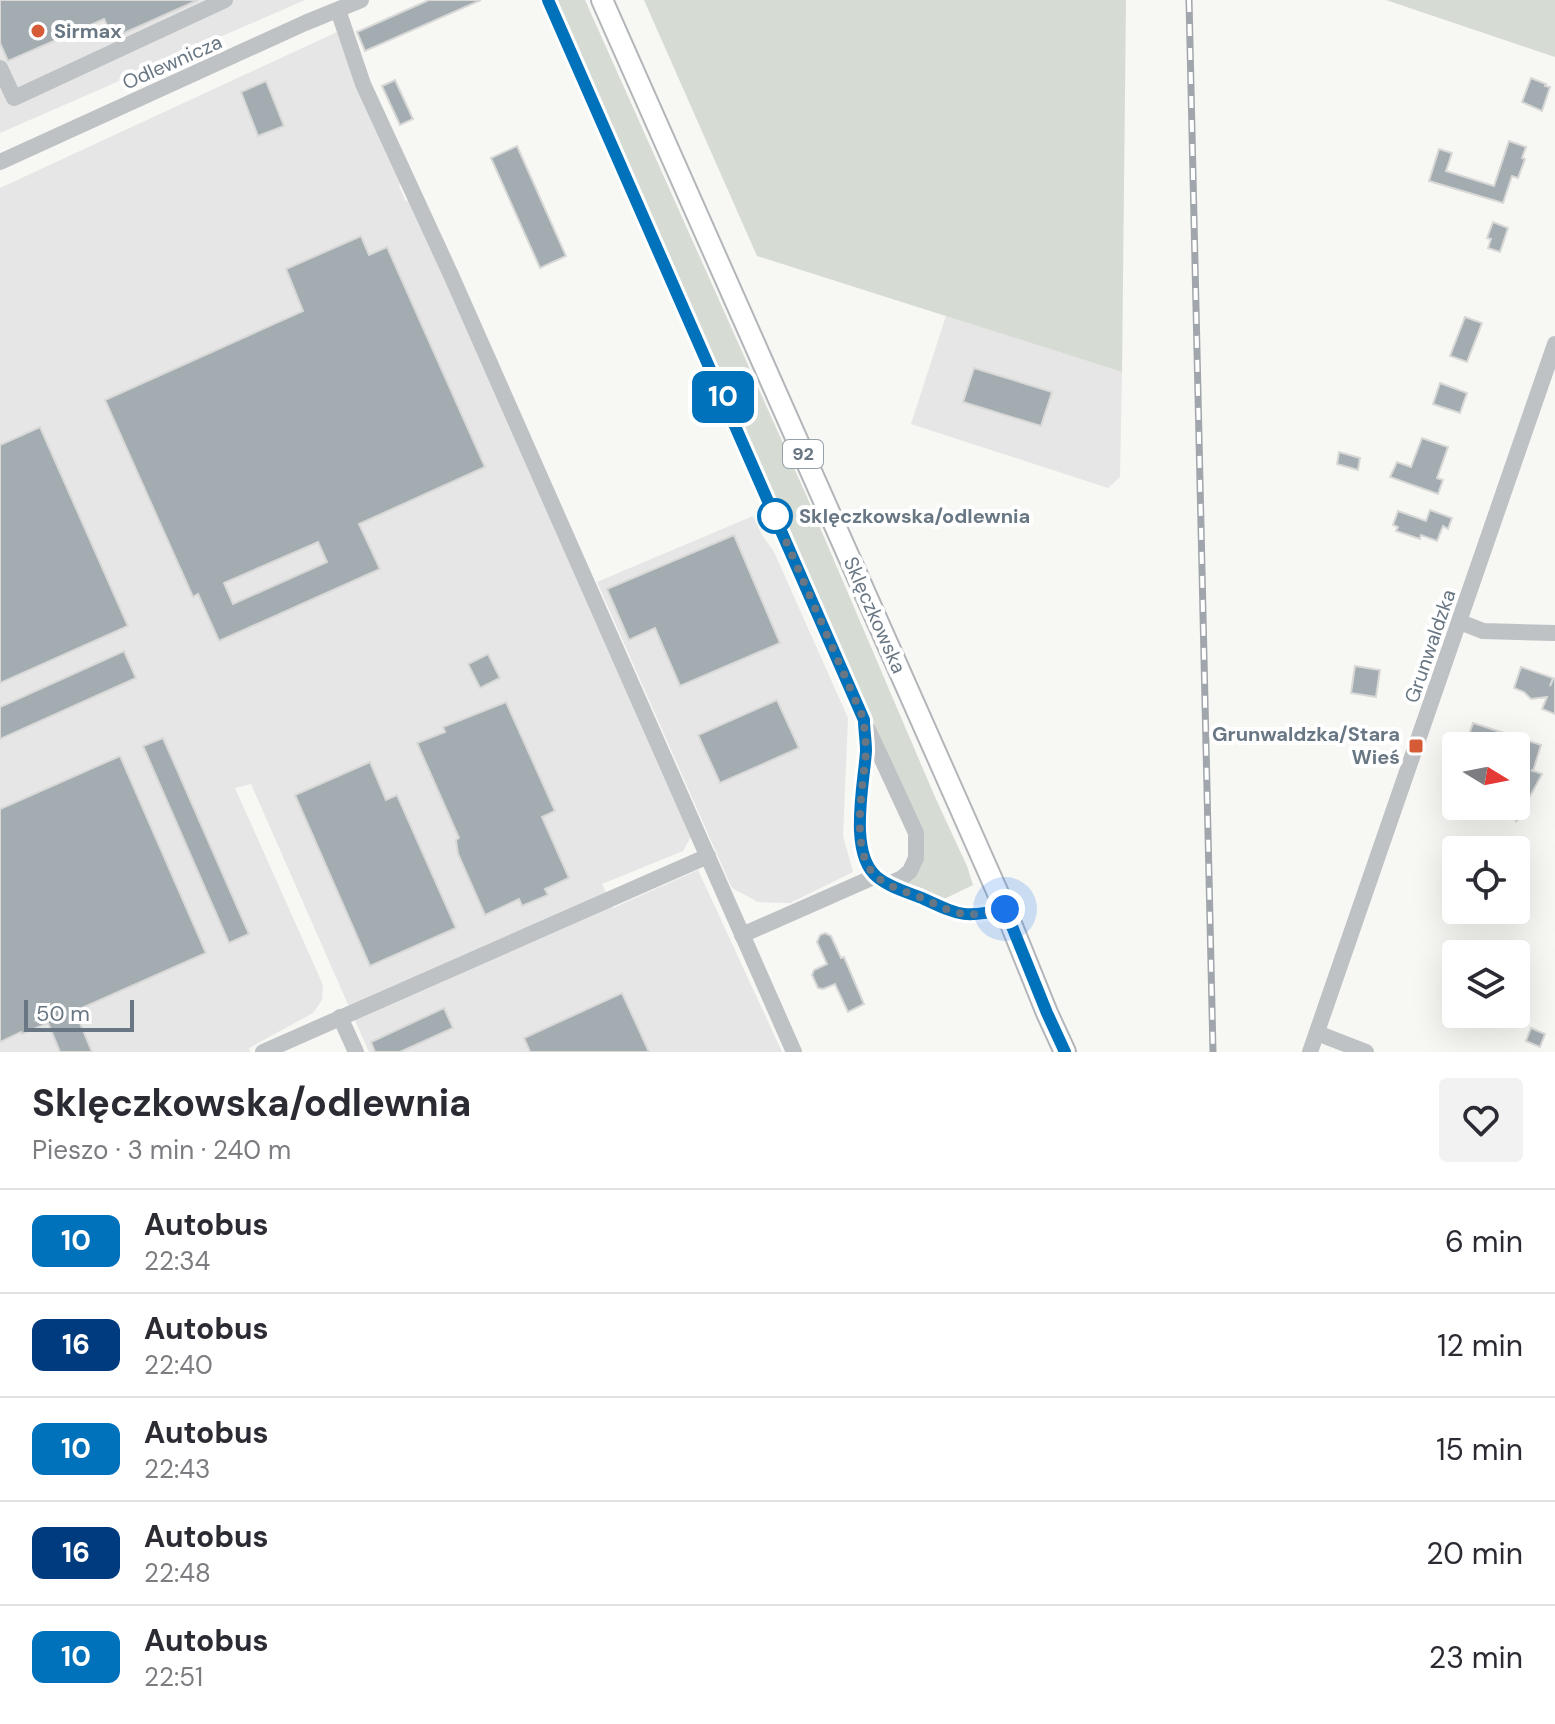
<!DOCTYPE html>
<html lang="pl">
<head>
<meta charset="utf-8">
<style>
	:root { --surface:#fff; --page:#f2f2f3; --text:#2b2b33; --muted:#7c7c81; --line:#e1e1e2 }
	body { margin:0; font-family:"DM Sans",sans-serif; background:var(--page); color:var(--text); height:100vh; display:flex; flex-direction:column; font-size:30px; white-space:nowrap }
	* { box-sizing:border-box; margin:0 }
	p { font-size:26px; color:var(--muted) }
	.icon { flex:none; width:44px; height:44px; fill:none; stroke:currentColor; stroke-width:2; stroke-linecap:round; stroke-linejoin:round }
	.map { position:relative; height:1052px; overflow:hidden }
	.drawer { display:flex; flex-direction:column; background:var(--surface); flex:1 }
	.drawer>* { flex:none }
	.badge { padding:0 16px; border-radius:12px; font-size:28px; line-height:52px }
	.needle { width:52px; rotate:100deg }
	.buttons { position:absolute; left:1442px; top:732px; display:grid; gap:16px }
	.buttons a { display:grid; place-items:center; width:88px; height:88px; border-radius:8px; background:var(--surface); box-shadow:0 8px 32px #0002; font-size:40px }
	.scale { position:absolute; left:24px; bottom:20px; width:110px; box-sizing:border-box; padding-left:8px; border:4px solid #687783; border-top:0; font-size:22px; line-height:28px; white-space:nowrap; color:#687783; -webkit-text-stroke:6px #fff; paint-order:stroke }
	.you { position:absolute; width:40px; height:40px; margin:-20px; border:6px solid #fff; border-radius:50%; background:#1a73e8; box-shadow:0 0 0 12px #1a73e833 }
	.map>.badge { position:absolute; translate:-50% -50%; box-shadow:0 0 0 4px #fff }
	.round { display:grid; place-items:center; flex:none; width:84px; height:84px; border-radius:8px; background:var(--page) }
	.headline { display:flex; align-items:center; justify-content:space-between; height:136px; padding:0 32px }
	h1 { font-size:38px; font-weight:700; line-height:60px }
	ul { padding:0; list-style:none }
	li { display:flex; align-items:center; gap:24px; height:104px; padding:0 32px; border-top:2px solid var(--line) }
	li div { flex:1 }
	li b { display:block; font-size:30px }
	li em { font-style:normal }
	li .badge { min-width:88px; font-weight:700; text-align:center }
	.map>svg:first-child { display:block }
	.built { fill:#e5e6e5 }
	.green { fill:#d6dbd4 }
	.building { fill:#a3acb1; stroke:#d8d8d7; stroke-width:2; fill-rule:evenodd }
	.lines { fill:none; stroke-linecap:round; stroke-linejoin:round }
	.major-casing { stroke:#b2b6ba; stroke-width:24 }
	.minor { stroke:#bec2c5; stroke-width:16 }
	.major { stroke:#fff; stroke-width:20 }
	.rail-casing { stroke:#a0a6ab; stroke-width:7 }
	.rail { stroke:#fff; stroke-width:4; stroke-dasharray:12; stroke-linecap:butt }
	.line-casing { stroke:#fff; stroke-width:18 }
	.line { stroke:#0072bc; stroke-width:12 }
	.walk { stroke:#687783; stroke-width:8; stroke-dasharray:0 14.4 }
	.poi-dot { fill:#d55c36; stroke:#fff; stroke-width:3 }
	.stop-dot { fill:#fff; stroke:#0072bc; stroke-width:4 }
	.labels { text-anchor:middle; stroke-width:8; stroke-linejoin:round; paint-order:stroke }
	.shield { fill:#fff; stroke:#95a0a8; stroke-width:2 }
	.shield-label { font-size:18px; font-weight:bold; fill:#687783 }
	.poi-label { font-size:20px; font-weight:bold; fill:#687783; stroke:#fff; text-anchor:start }
	.street-label { font-size:20px; fill:#687783; stroke:#fff }
	.stop-label { font-size:20px; font-weight:bold; fill:#687783; stroke:#fff; text-anchor:start }
</style>
</head>
<body>
<div class="map">
<svg width="1555" height="1052" viewBox="0 0 1555 1052">
	<rect width="100%" height="100%" fill="#f7f7f4"/>
	<g class="built">
		<path d="M 0,0 L 305,0 L 0,133 Z"/>
		<path d="M 337,32 L 403,177 L 399,186 L 405,200 L 412,203 L 693,833 L 683,851 L 602,884 L 613,908 L 698,870 L 782,1052 L 369,1052 L 251,784 L 235,788 L 323,985 L 322,1000 L 313,1013 L 249,1048 L 250,1052 L 0,1052 L 0,188 Z"/>
		<path d="M 946,316 L 1122,372 L 1120,477 L 1108,488 L 911,424 Z"/>
		<path d="M 753,516 L 762,535 L 774,552 L 848,718 L 843,836 L 853,872 L 790,903 L 758,902 L 732,888 L 597,582 Z"/>
	</g>
	<g class="green">
		<path d="M 554,0 L 585,0 L 807,497 L 935,797 L 967,866 L 973,885 L 938,902 L 905,885 C 927,865 925,858 922,831 L 732,402 L 642,193 Z"/>
		<path d="M 644,0 L 1126,0 L 1122,372 L 757,256 Z"/>
		<path d="M 1386,0 L 1555,0 L 1555,57 Z"/>
	</g>
	<g class="building">
		<path d="M 0,0 L 198,0 L 113,38 L 104,19 L 8,61 L 0,43 Z"/>
		<path d="M 429,0 L 481,0 L 365,51 L 357,32 Z"/>
		<path d="M 1531,78 L 1546,84 L 1545,86 L 1550,87 L 1542,111 L 1522,102 Z"/>
		<path d="M 395,80 L 413,119 L 400,125 L 382,86 Z"/>
		<path d="M 266,81 L 284,126 L 258,136 L 241,92 Z"/>
		<path d="M 1509,141 L 1526,147 L 1522,158 L 1525,159 L 1518,178 L 1512,176 L 1503,203 L 1429,181 L 1439,149 L 1452,153 L 1446,171 L 1494,186 Z"/>
		<path d="M 517,146 L 566,256 L 540,268 L 491,158 Z"/>
		<path d="M 1493,222 L 1508,228 L 1500,252 L 1488,248 L 1491,239 L 1487,238 Z"/>
		<path d="M 361,236 L 369,255 L 387,247 L 485,467 L 359,524 L 380,569 L 219,641 L 198,594 L 193,597 L 105,400 L 303,311 L 286,269 ZM 318,542 L 327,562 L 233,604 L 224,583 Z"/>
		<path d="M 1465,317 L 1482,323 L 1467,362 L 1450,356 Z"/>
		<path d="M 974,368 L 1052,392 L 1041,426 L 963,402 Z"/>
		<path d="M 1440,383 L 1467,393 L 1460,413 L 1433,404 Z"/>
		<path d="M 40,427 L 128,626 L 0,683 L 0,445 Z"/>
		<path d="M 1422,438 L 1448,447 L 1437,478 L 1443,480 L 1438,494 L 1390,477 L 1397,462 L 1411,467 Z"/>
		<path d="M 1339,452 L 1360,458 L 1358,470 L 1337,464 Z"/>
		<path d="M 1430,510 L 1452,518 L 1448,529 L 1443,526 L 1437,541 L 1421,535 L 1420,539 L 1396,531 L 1398,527 L 1393,525 L 1398,511 L 1426,521 Z"/>
		<path d="M 734,535 L 780,643 L 680,686 L 655,628 L 629,640 L 607,589 Z"/>
		<path d="M 124,651 L 136,678 L 0,739 L 0,707 Z"/>
		<path d="M 488,654 L 500,678 L 480,688 L 468,664 Z"/>
		<path d="M 1355,666 L 1380,670 L 1376,697 L 1351,693 Z"/>
		<path d="M 1521,667 L 1553,678 L 1550,686 L 1553,679 L 1555,679 L 1555,714 L 1542,709 L 1547,697 L 1531,699 L 1524,692 L 1514,688 Z"/>
		<path d="M 777,700 L 799,748 L 720,783 L 698,735 Z"/>
		<path d="M 506,702 L 555,811 L 542,817 L 569,878 L 545,889 L 548,895 L 522,906 L 519,899 L 485,915 L 458,854 L 456,840 L 459,838 L 417,743 L 445,732 L 443,727 Z"/>
		<path d="M 1473,723 L 1541,745 L 1533,771 L 1531,770 L 1542,774 L 1516,822 L 1516,786 L 1526,769 L 1516,766 L 1516,746 L 1465,746 Z"/>
		<path d="M 163,738 L 249,934 L 229,943 L 143,746 Z"/>
		<path d="M 120,756 L 206,953 L 75,1011 L 92,1052 L 60,1052 L 48,1023 L 22,1034 L 21,1032 L 0,1042 L 0,809 Z"/>
		<path d="M 370,762 L 386,800 L 397,795 L 456,928 L 370,966 L 295,795 Z"/>
		<path d="M 825,933 L 831,936 L 841,958 L 844,957 L 864,1004 L 848,1012 L 835,984 L 823,989 L 818,988 L 812,975 L 814,970 L 827,964 L 817,942 L 820,935 Z"/>
		<path d="M 622,993 L 649,1052 L 530,1052 L 524,1038 Z"/>
		<path d="M 444,1008 L 453,1028 L 400,1052 L 375,1052 L 371,1042 Z"/>
		<path d="M 1531,1028 L 1545,1034 L 1540,1047 L 1526,1041 Z"/>
	</g>
	<g class="lines">
		<g class="major-casing">
			<path id="major" d="M 602,0 L 1005,909 L 1047,1013 L 1065,1052"/>
		</g>
		<g class="minor">
			<path d="M 548,0 L 864,720 C 864,730 866,740 866,751 C 864,784 848,853 877,877 C 889,887 907,892 921,898 C 959,914 964,919 1005,909"/>
			<path d="M 338,10 L 363,84 L 451,275 L 794,1052"/>
			<path d="M 0,68 L 14,98 L 225,0"/>
			<path d="M 0,162 L 305,23 L 361,0"/>
			<path d="M 1460,622 L 1483,631 L 1555,633"/>
			<path d="M 868,729 L 916,833 L 916,858 L 910,871 L 902,878 L 889,884"/>
			<path d="M 742,935 L 876,876"/>
			<path d="M 340,1017 L 356,1052"/>
			<path d="M 1317,1033 L 1366,1052"/>
			<path d="M 263,1052 L 708,856"/>
			<path d="M 1310,1052 L 1555,344"/>
		</g>
		<use href="#major" class="major"/>
		<g class="rail-casing">
			<path id="rail" d="M 1189,0 L 1213,1052"/>
		</g>
		<use href="#rail" class="rail"/>
	</g>
	<g class="lines">
		<g class="line-casing">
			<path id="line" d="M 548,0 L 864,720 C 864,730 866,740 866,751 C 864,784 848,853 877,877 C 889,887 907,892 922,898 C 959,915 964,919 1005,909 L 1047,1013 L 1065,1052"/>
		</g>
		<use href="#line" class="line"/>
		<path class="walk" d="M 775,516 L 864,720 C 864,730 866,740 866,751 C 864,784 848,853 877,877 C 889,887 907,892 922,898 C 959,915 964,919 1005,909"/>
	</g>
	<g class="poi-dot">
		<circle cx="38" cy="31" r="8"/>
		<rect x="1408" y="738" width="16" height="16" rx="4"/>
	</g>
	<circle class="stop-dot" cx="775" cy="516" r="16"/>
	<g class="labels">
		<rect class="shield" x="783" y="440" width="40" height="28" rx="6"/>
		<g class="shield-label">
			<text x="803" y="460">92</text>
		</g>
		<g class="poi-label">
			<text x="54" y="38">Sirmax</text>
			<text x="1400" y="741" text-anchor="end">Grunwaldzka/Stara<tspan x="1400" dy="23">Wieś</tspan></text>
		</g>
		<g class="street-label">
			<text transform="translate(172 62) rotate(-24)" y="7">Odlewnicza</text>
			<text transform="translate(875 615) rotate(66)" y="7">Sklęczkowska</text>
			<text transform="translate(1430 646) rotate(-71)" y="7">Grunwaldzka</text>
		</g>
		<g class="stop-label">
			<text x="799" y="523">Sklęczkowska/odlewnia</text>
		</g>
	</g>
</svg>
<div class="buttons">
<a><svg class="needle" viewBox="-14 -14 28 28"><path d="M0-13l5 13h-10z" fill="#e53935"/><path d="M0 13l5-13h-10z" fill="#7c7c81"/></svg></a>
<a><svg class="icon" aria-label="locate" viewBox="0 0 24 24"><circle cx="12" cy="12" r="6"/><path d="M12 2v4M12 18v4M2 12h4M18 12h4"/></svg></a>
<a><svg class="icon" aria-label="layers" viewBox="0 0 24 24"><path d="M12 4l9 5-9 5-9-5zM3 14l9 5 9-5"/></svg></a>
</div>
<div class="scale">50 m</div>
<div class="you" style="left:1005px;top:909px"></div>
<b class="badge" style="left:723px;top:397px;background:#0072bc;color:#fff">10</b>
</div>
<section class="drawer">
<div class="headline"><div><h1>Sklęczkowska/odlewnia</h1><p>Pieszo · 3 min · 240 m</p></div><a class="round"><svg class="icon" aria-label="heart" viewBox="0 0 24 24"><path d="M12 20l-8-8c-3-5 5-10 8-4 3-6 11-1 8 4z"/></svg></a></div>
<ul>
<li><span class="badge" style="background:#0072bc;color:#fff">10</span><div><b>Autobus</b><p>22:34</p></div><em>6 min</em></li>
<li><span class="badge" style="background:#003b80;color:#fff">16</span><div><b>Autobus</b><p>22:40</p></div><em>12 min</em></li>
<li><span class="badge" style="background:#0072bc;color:#fff">10</span><div><b>Autobus</b><p>22:43</p></div><em>15 min</em></li>
<li><span class="badge" style="background:#003b80;color:#fff">16</span><div><b>Autobus</b><p>22:48</p></div><em>20 min</em></li>
<li><span class="badge" style="background:#0072bc;color:#fff">10</span><div><b>Autobus</b><p>22:51</p></div><em>23 min</em></li>
</ul>
</section>
</body>
</html>
